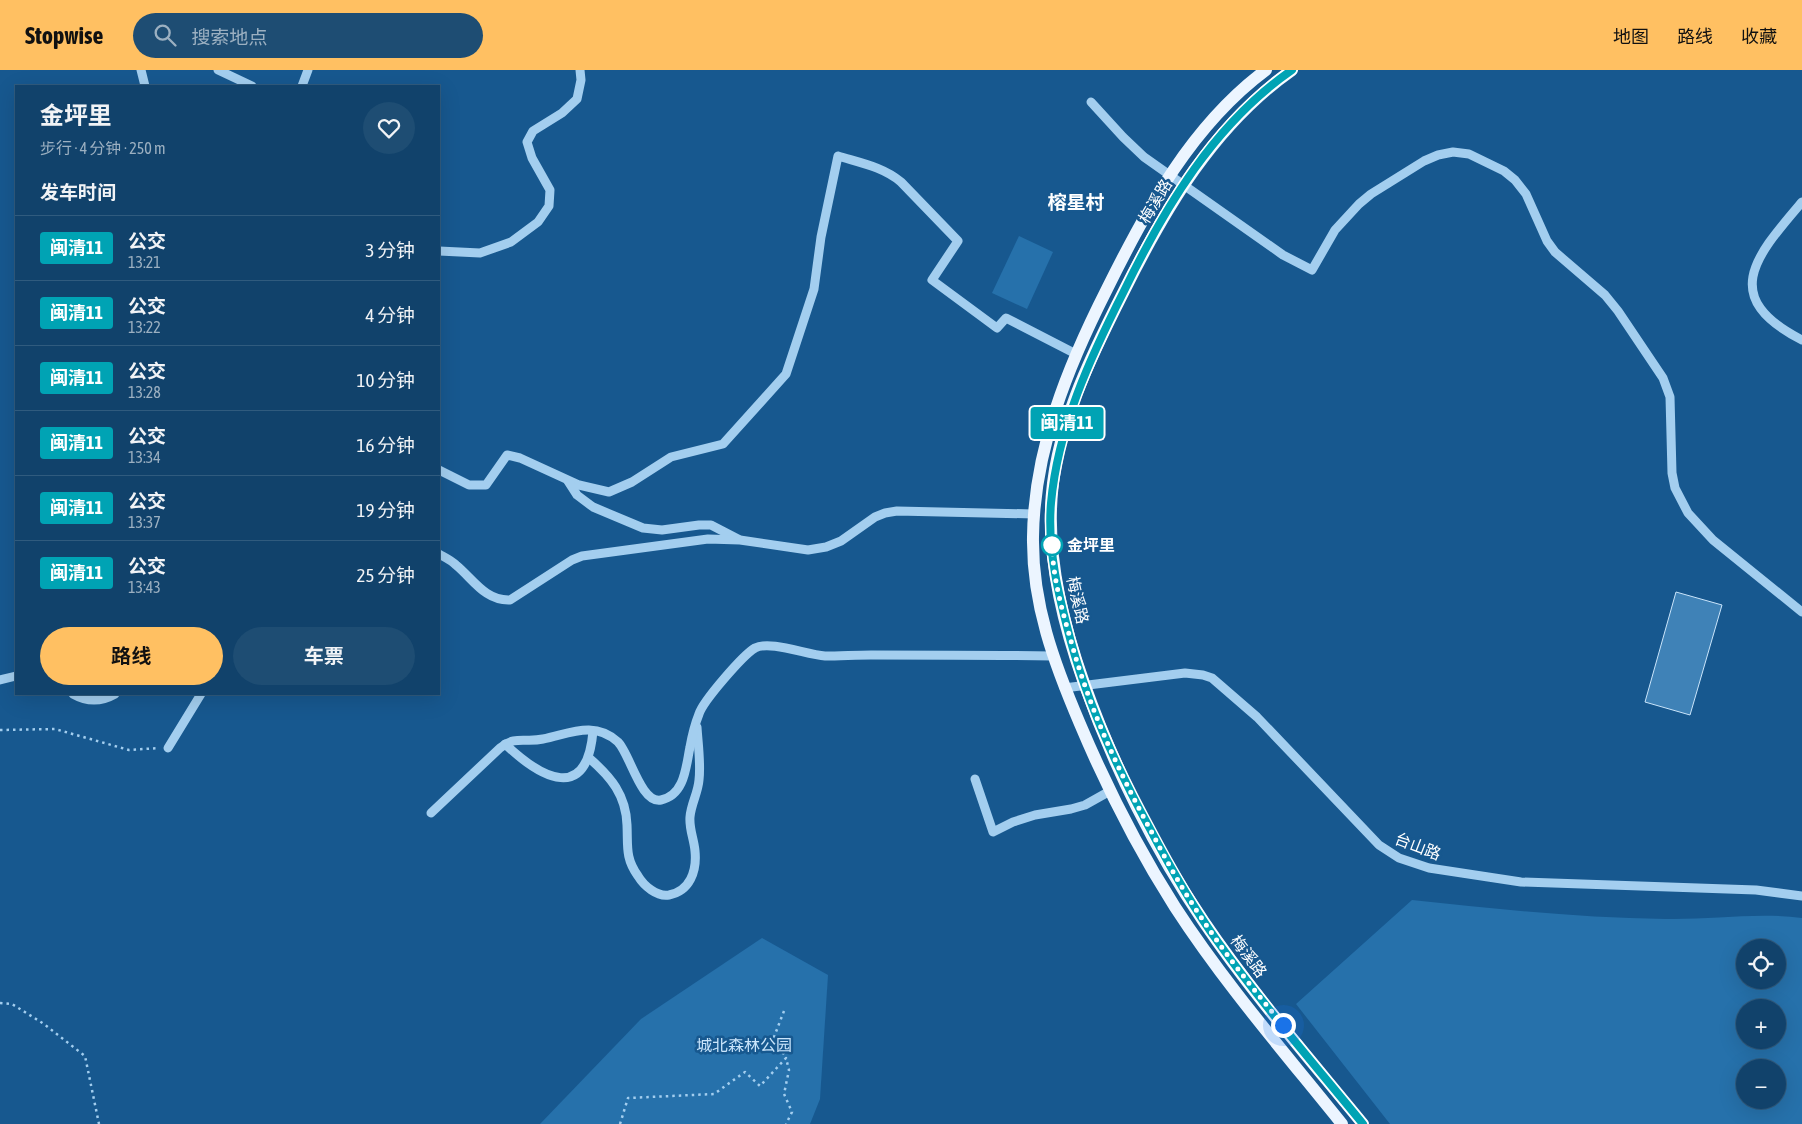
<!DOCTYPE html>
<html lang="zh">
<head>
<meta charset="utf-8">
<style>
	:root { --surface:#11426b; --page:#1e4d73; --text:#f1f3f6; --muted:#9cb0c1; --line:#305b7e; --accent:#ffc062 }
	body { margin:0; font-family:"Asap Condensed","Noto Sans SC",sans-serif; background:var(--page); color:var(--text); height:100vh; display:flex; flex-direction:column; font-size:19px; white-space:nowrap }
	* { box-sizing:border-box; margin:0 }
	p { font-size:16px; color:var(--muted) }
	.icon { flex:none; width:28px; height:28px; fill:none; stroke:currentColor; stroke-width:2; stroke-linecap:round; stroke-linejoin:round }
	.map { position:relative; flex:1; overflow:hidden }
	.drawer { position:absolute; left:15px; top:15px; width:425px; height:610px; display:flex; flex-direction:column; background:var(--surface); border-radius:0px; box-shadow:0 5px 20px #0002,0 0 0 1px var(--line) }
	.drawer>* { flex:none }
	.badge { padding:0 10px; border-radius:4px; font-size:18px; line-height:32px }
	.buttons { position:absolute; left:1736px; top:869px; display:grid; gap:10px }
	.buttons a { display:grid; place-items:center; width:50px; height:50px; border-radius:50%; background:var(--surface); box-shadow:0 5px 20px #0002,0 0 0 1px var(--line); font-size:25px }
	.you { position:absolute; width:25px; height:25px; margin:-12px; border:4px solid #fff; border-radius:50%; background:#1a73e8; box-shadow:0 0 0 8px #1a73e833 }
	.map>.badge { position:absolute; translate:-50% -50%; box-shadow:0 0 0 2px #fff }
	h2 { padding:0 25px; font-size:19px; line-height:45px }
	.round { display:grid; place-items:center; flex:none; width:52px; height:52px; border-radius:26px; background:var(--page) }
	.overview { display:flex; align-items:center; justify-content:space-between; height:85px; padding:0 25px }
	h1 { font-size:24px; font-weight:700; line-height:38px }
	.primary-button { display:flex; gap:10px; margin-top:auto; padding:10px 25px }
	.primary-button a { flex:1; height:58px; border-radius:30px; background:var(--accent); color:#111; font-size:20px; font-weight:700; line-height:58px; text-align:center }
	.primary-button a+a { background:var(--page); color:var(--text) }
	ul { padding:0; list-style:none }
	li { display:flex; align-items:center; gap:15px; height:65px; padding:0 25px; border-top:1px solid var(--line) }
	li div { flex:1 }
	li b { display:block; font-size:19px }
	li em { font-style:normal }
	li .badge { min-width:55px; font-weight:700; text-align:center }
	header { display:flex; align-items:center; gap:30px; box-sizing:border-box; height:70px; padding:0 25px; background:var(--accent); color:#111 }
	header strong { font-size:24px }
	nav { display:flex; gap:28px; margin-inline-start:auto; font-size:18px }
	.search { width:350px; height:45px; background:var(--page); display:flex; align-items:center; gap:12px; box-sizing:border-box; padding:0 18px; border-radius:28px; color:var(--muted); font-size:19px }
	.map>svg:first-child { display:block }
	.green { fill:#2671ab; fill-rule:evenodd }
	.building { fill:#3f82b7; stroke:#cae5fb }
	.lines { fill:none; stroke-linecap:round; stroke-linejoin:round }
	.path { stroke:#a3ceef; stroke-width:2.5; stroke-dasharray:2.5 4; stroke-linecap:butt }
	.minor { stroke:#a3ceef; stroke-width:9 }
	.major { stroke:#ecf5ff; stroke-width:12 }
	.line-casing { stroke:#fff; stroke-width:11 }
	.line { stroke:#00a3b4; stroke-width:8 }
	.walk { stroke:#fff; stroke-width:5; stroke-dasharray:0 9 }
	.stop-dot { fill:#fff; stroke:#00a3b4; stroke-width:2.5 }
	.labels { text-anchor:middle; stroke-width:5; stroke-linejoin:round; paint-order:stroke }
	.street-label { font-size:16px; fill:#fff; stroke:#17588f }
	.stop-label { font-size:16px; font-weight:bold; fill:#fff; stroke:#17588f; text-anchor:start }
	.park-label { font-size:16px; fill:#cae5fb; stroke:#17588f }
	.quarter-label { font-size:19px; font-weight:bold; fill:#fff; stroke:#17588f }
</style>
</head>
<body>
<header>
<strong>Stopwise</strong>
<div class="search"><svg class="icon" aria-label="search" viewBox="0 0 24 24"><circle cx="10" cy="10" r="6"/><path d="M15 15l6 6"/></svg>搜索地点</div>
<nav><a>地图</a><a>路线</a><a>收藏</a></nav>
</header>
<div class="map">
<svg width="1802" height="1054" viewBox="0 0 1802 1054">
	<rect width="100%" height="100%" fill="#17588f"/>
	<g class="green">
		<path d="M 1019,166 L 1053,182 L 1027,239 L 992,223 Z"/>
		<path d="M 1412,830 C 1496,839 1580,848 1665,849 C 1711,850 1757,842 1802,848 L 1802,1054 L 1390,1054 L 1296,934 ZM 1745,878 L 1778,878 L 1778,910 L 1745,910 ZM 1745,938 L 1778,938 L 1778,970 L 1745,970 ZM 1745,998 L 1778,998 L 1778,1030 L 1745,1030 Z"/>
		<path d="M 762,868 L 828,905 L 820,1029 L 810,1054 L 540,1054 L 641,949 Z"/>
	</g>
	<path class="building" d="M 1676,522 L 1722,535 L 1690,645 L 1645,632 Z"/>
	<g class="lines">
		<g class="path">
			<path d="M 0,660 L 55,659 L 129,680 L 159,678"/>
			<path d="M 0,933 L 12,934 L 44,954 L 85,986 L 99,1054"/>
			<path d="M 784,941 L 774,967 L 786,988"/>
			<path d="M 620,1054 L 628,1028 L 714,1024 L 745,1002 L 760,1016 L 786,988 L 789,1000 L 784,1024 L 792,1042 L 786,1054"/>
		</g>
		<g class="minor">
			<path d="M 141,0 L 145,16"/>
			<path d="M 218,0 L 252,16"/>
			<path d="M 302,16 L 308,0"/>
			<path d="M 1091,32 L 1123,67 L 1144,87 L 1283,185 L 1312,200 L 1335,160 L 1359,134 L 1371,124 L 1424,91 L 1438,85 L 1453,82 L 1469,84 L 1504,101 L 1515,110 L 1526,124 L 1547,171 L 1555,182 L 1605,225 L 1618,241 L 1663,308 L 1670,327 L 1672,403 L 1675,418 L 1688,443 L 1713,470 L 1802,542"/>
			<path d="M 1802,132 C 1756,186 1718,227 1802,270"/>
			<path d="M 439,181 L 480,183 L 511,172 L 538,152 L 549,136 L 550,120 L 532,88 L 527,72 L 533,61 L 562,43 L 577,29 L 581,10 L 580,0"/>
			<path d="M 439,400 L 469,415 L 486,415 L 507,385 L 520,388 L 579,415 L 609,422 L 632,412 L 671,387 L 723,374 L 786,304 L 814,219 L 821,167 L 838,86 C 861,93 883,97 901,112 L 958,171 L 932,210 L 997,258 L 1006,248 L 1076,284"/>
			<path d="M 568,411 L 577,425 L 593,437 L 643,458 L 662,460 L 699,455 L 711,455 L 738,469"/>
			<path d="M 439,484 C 444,487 451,490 456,495 C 473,509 485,531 510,530 L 572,490 L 582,486 L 708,469 L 740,470 L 808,480 L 826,477 L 841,471 L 875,447 L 885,443 L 897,441 L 1034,444"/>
			<path d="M 0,610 L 16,606"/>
			<path d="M 1064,618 L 1185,603 L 1203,605 L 1212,608 L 1257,647 L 1379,775 L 1399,788 L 1429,798 L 1521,812 L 1756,820 L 1802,826"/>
			<path d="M 73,624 C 87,632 101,632 115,624"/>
			<path d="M 505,674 C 542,709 587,733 593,661"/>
			<path d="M 168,678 L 201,624"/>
			<path d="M 589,688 C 611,707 626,725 627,755 C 628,776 625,788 638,806 C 644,816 657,827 669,825 C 690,821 697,801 695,781 C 694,769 689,759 690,747 C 691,734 698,723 699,710 C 701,693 698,674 697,657"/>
			<path d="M 975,709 L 993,762 L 1013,752 L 1035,745 L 1071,739 L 1085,735 L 1110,721"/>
			<path d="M 431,743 L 500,678 C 516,665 525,673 543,669 C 569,664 594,650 618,672 C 630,684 641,734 661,730 C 685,725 686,696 690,677 C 692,666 695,654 699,644 C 703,631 743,585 755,578 C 770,570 807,585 825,586 C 840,586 856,585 871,585 C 931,585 992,585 1052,586"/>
		</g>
		<g class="major">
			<path d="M 1266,0 C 1192,55 1147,138 1107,219 C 1068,296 1034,379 1033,467 C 1032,534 1054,593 1080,654 C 1107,718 1138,779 1175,837 C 1225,914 1285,983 1342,1054"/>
			<path d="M 1292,0 C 1214,55 1166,137 1124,221 C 1090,288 1053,362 1051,439 C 1049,498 1064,557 1084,613 C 1113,695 1155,780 1204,852 C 1252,923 1309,988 1363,1054"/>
		</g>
	</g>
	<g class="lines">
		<g class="line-casing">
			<path id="line" d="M 1292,0 C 1214,54 1165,137 1124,221 C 1090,288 1058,357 1051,433 C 1047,480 1059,527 1071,572 C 1089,637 1117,698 1149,757 C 1170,797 1192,836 1218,872 C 1263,935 1314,994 1363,1054"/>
		</g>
		<use href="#line" class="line"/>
		<path class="walk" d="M 1052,475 C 1053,508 1062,540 1071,571 C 1089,637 1117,698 1150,759 C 1166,790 1183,821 1203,850 C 1227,887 1255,921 1283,955"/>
	</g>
	<circle class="stop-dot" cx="1052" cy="475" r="10"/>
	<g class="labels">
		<g class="street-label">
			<text transform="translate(1155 131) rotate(-59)" y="6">梅溪路</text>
			<text transform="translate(1078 530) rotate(77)" y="6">梅溪路</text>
			<text transform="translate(1418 776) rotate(21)" y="6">台山路</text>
			<text transform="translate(1249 886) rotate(53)" y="6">梅溪路</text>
		</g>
		<g class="stop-label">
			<text x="1067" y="481">金坪里</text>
		</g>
		<g class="park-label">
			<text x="744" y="981">城北森林公园</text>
		</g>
		<g class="quarter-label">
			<text x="1076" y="139">榕星村</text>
		</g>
	</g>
</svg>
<div class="buttons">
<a><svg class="icon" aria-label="locate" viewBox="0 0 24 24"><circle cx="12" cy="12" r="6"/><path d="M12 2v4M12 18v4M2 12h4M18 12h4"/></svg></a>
<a>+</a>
<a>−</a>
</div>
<div class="you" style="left:1283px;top:955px"></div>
<b class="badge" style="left:1067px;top:353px;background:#00a3b4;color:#fff">闽清11</b>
<section class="drawer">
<div class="overview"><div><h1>金坪里</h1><p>步行 · 4 分钟 · 250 m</p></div><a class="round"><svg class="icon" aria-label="heart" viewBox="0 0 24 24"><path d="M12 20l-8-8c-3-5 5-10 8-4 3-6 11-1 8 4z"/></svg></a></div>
<h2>发车时间</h2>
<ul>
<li><span class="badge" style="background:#00a3b4;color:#fff">闽清11</span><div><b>公交</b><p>13:21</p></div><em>3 分钟</em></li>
<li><span class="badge" style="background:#00a3b4;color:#fff">闽清11</span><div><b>公交</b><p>13:22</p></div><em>4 分钟</em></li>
<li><span class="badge" style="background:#00a3b4;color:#fff">闽清11</span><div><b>公交</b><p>13:28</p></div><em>10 分钟</em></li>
<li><span class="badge" style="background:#00a3b4;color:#fff">闽清11</span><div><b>公交</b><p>13:34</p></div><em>16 分钟</em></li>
<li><span class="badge" style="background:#00a3b4;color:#fff">闽清11</span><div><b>公交</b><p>13:37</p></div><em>19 分钟</em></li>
<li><span class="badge" style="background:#00a3b4;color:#fff">闽清11</span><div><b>公交</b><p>13:43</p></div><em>25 分钟</em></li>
</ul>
<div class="primary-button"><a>路线</a><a>车票</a></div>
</section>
</div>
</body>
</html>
